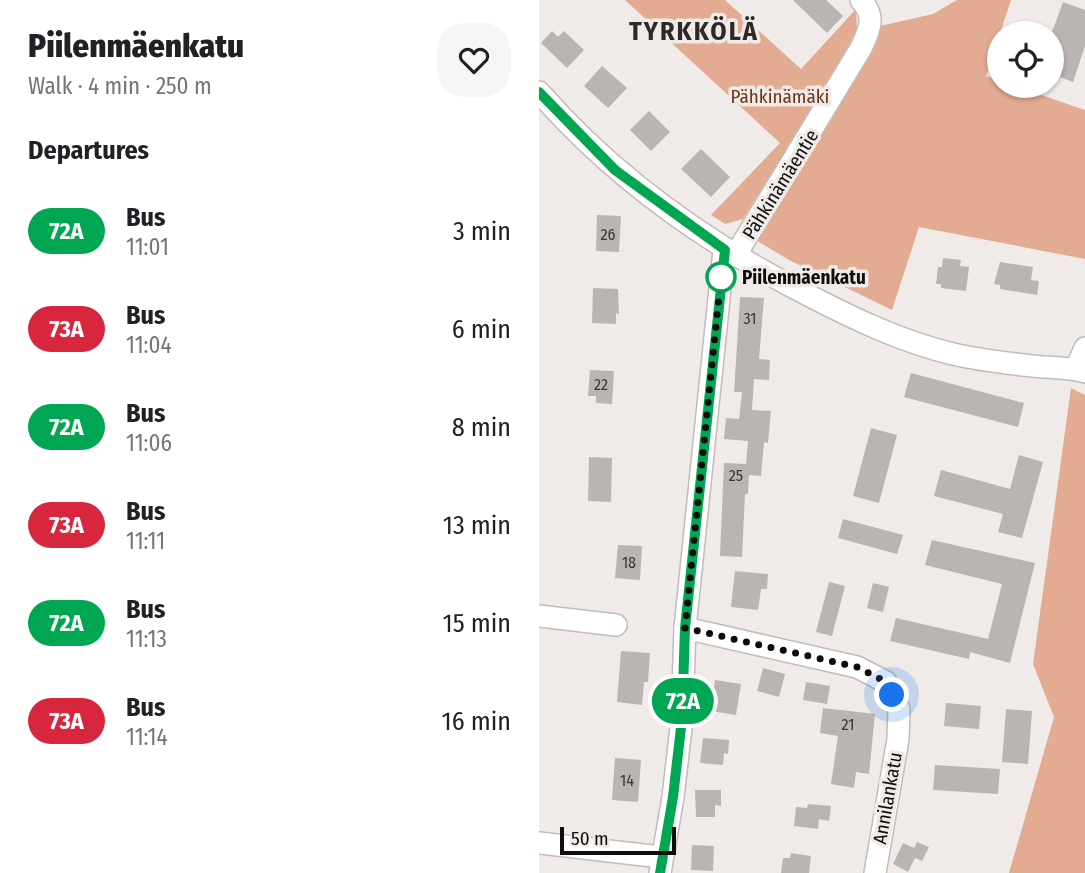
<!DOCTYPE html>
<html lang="en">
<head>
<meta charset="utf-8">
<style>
	:root { --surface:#fff; --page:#f6f6f6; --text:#202124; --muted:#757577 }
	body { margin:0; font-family:"Fira Sans Condensed",sans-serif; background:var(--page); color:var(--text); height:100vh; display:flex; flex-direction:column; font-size:26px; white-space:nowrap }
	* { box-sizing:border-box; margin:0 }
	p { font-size:23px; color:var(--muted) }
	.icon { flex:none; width:38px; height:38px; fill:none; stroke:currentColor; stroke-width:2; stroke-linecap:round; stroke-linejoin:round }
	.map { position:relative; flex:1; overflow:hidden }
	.drawer { display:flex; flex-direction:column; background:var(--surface); width:539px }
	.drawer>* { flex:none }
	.badge { padding:0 14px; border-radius:23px; font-size:24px; line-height:46px }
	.fabs { position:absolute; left:448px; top:21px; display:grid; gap:14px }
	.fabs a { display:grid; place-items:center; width:77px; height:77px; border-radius:50%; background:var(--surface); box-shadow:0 2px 5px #0004; font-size:35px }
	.scale { position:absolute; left:21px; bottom:18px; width:116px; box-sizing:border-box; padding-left:7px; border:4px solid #0f0d0c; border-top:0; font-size:19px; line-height:24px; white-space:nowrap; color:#0f0d0c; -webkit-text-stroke:5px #f0ebe9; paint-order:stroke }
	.you { position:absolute; width:35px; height:35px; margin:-18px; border:5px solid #fff; border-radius:50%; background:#1a73e8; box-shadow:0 0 0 10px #1a73e833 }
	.map>.badge { position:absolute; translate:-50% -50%; box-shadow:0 0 0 4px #fff }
	h2 { padding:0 28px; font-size:26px; line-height:63px }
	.round { display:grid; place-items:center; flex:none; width:74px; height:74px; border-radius:28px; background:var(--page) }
	.headline { display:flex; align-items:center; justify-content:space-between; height:119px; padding:0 28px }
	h1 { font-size:33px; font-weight:800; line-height:52px }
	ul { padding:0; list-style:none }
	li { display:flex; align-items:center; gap:21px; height:98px; padding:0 28px }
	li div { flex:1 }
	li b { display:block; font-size:26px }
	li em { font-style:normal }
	li .badge { min-width:77px; font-weight:700; text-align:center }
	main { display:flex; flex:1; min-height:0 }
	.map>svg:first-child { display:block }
	.green { fill:#e4ab93 }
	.building { fill:#bab5b3 }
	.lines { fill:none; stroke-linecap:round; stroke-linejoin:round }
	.minor-casing { stroke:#c1bcba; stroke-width:24 }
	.minor { stroke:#fff; stroke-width:21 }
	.line-casing { stroke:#fff; stroke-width:16 }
	.line { stroke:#00a651; stroke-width:10 }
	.walk { stroke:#0f0d0c; stroke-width:7; stroke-dasharray:0 12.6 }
	.stop-dot { fill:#fff; stroke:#00a651; stroke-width:3.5 }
	.labels { text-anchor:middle; stroke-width:7; stroke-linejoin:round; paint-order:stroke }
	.number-label { font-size:16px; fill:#3a3736 }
	.park-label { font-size:19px; fill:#6e3419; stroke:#f0ebe9 }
	.street-label { font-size:19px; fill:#0f0d0c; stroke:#f0ebe9 }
	.stop-label { font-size:19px; font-weight:bold; fill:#0f0d0c; stroke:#f0ebe9; text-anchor:start }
	.district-label { font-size:26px; font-weight:bold; letter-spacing:2px; fill:#2e2928; stroke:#f0ebe9 }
</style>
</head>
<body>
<main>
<section class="drawer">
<div class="headline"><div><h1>Piilenmäenkatu</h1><p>Walk · 4 min · 250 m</p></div><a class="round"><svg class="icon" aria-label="heart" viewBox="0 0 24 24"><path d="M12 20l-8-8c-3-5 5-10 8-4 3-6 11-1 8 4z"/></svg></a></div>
<h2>Departures</h2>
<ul>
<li><span class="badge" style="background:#00a651;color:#fff">72A</span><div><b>Bus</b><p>11:01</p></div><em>3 min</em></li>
<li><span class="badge" style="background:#d7263d;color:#fff">73A</span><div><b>Bus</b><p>11:04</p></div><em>6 min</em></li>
<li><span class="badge" style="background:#00a651;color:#fff">72A</span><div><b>Bus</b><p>11:06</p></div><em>8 min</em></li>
<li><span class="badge" style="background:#d7263d;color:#fff">73A</span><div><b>Bus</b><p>11:11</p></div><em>13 min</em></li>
<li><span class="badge" style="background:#00a651;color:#fff">72A</span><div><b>Bus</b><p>11:13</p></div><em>15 min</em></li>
<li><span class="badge" style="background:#d7263d;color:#fff">73A</span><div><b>Bus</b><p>11:14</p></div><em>16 min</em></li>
</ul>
</section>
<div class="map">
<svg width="546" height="873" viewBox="0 0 546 873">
	<rect width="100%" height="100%" fill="#f0ebe9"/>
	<g class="green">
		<path d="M 86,0 L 186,0 L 262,69 L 317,9 L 318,29 L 291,81 L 204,219 L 186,224 L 172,215 L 241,143 Z"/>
		<path d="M 418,0 L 472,0 L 447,76 L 460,80 L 460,86 L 476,86 L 546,110 L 546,259 L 380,227 L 353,310 L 250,260 L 215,239 L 341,26 L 394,14 Z"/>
		<path d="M 532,388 L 546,395 L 546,873 L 470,873 L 515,717 L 494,664 Z"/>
	</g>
	<g class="building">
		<path d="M 254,0 L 287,0 L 304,16 L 288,33 Z"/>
		<path d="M 524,2 L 546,10 L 546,46 L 534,82 L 513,74 L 513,32 Z"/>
		<path d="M 13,31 L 19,37 L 25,31 L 45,50 L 28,68 L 2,43 Z"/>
		<path d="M 63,66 L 88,88 L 69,108 L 45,86 Z"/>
		<path d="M 110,111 L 131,132 L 112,151 L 91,130 Z"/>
		<path d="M 162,149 L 191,177 L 172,197 L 142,169 Z"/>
		<path d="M 58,215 L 82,216 L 80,252 L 57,251 Z"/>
		<path d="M 404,258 L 422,260 L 421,266 L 430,267 L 427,291 L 402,288 L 402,284 L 397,284 L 399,267 L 403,267 Z"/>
		<path d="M 461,262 L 494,267 L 492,280 L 500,281 L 498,295 L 461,289 L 461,285 L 455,284 Z"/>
		<path d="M 54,288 L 79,289 L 80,314 L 77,313 L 77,324 L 53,323 Z"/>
		<path d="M 201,297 L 225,298 L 220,359 L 231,360 L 230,380 L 215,379 L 213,410 L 232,411 L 229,443 L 225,442 L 222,476 L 210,475 L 209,494 L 206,494 L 203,557 L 181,556 L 185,463 L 207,464 L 209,441 L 185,439 L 187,418 L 200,419 L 203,392 L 195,392 Z"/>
		<path d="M 51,370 L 75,371 L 73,404 L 57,403 L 57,396 L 49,396 Z"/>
		<path d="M 372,373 L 485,403 L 479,427 L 365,397 Z"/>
		<path d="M 332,428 L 358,435 L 340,503 L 314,496 Z"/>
		<path d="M 480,455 L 504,462 L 483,538 L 459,532 L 464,514 L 395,496 L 402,470 L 471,489 Z"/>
		<path d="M 50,457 L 73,458 L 72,502 L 49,501 Z"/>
		<path d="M 304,519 L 364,535 L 358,554 L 299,538 Z"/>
		<path d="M 393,540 L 496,563 L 471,663 L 431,652 L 430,659 L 351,641 L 357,618 L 449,639 L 463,584 L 386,565 Z"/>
		<path d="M 79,545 L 103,546 L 101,580 L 76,578 Z"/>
		<path d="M 196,571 L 229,574 L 228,589 L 222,589 L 219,610 L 192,607 Z"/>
		<path d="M 290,582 L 306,586 L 293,636 L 277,632 Z"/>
		<path d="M 334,583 L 350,587 L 344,612 L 328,608 Z"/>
		<path d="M 82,651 L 111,653 L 109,682 L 105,682 L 103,705 L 78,702 Z"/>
		<path d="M 224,668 L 246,674 L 240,697 L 218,691 Z"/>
		<path d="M 176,680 L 202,684 L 197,715 L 172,711 Z"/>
		<path d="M 267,682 L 291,686 L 288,704 L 264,700 Z"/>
		<path d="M 407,703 L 442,706 L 440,729 L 405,726 Z"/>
		<path d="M 284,708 L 336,714 L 330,774 L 317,772 L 315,788 L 292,784 L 299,736 L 281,733 Z"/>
		<path d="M 467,709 L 493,711 L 489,764 L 463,762 Z"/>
		<path d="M 164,738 L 190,740 L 189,754 L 185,753 L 184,765 L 161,763 Z"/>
		<path d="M 76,758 L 102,760 L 99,802 L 73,800 Z"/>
		<path d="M 396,765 L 461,769 L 459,794 L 394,790 Z"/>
		<path d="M 156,790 L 182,790 L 182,806 L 176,805 L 176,817 L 157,817 Z"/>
		<path d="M 269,804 L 292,806 L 290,821 L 280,819 L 279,829 L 255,826 L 257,807 L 268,808 Z"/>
		<path d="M 378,842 L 390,847 L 383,861 L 376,858 L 369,872 L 354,864 L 364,843 L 375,848 Z"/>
		<path d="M 153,845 L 175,846 L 174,871 L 152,870 Z"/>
		<path d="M 252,853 L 272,856 L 270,873 L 242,873 L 244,858 L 251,858 Z"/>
	</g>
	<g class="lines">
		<g class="minor-casing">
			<g id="minor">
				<path d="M 0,92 C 76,179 168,244 271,296 C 317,320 364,342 414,354 C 440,360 467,363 493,366 C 511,368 529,367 546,372"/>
				<path d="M 196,256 L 322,48 C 331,29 337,17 322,0"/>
				<path d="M 537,369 L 546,348"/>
				<path d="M 0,616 L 77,625"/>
				<path d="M 146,628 L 318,667 L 347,682 L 360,709 L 359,739 L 336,873"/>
				<path d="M 0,843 L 122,857"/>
				<path d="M 121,873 L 134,797 L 143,719 L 146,628 L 185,250"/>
			</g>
		</g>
		<use href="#minor" class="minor"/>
	</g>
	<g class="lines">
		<g class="line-casing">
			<path id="line" d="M 0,92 L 76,170 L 186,250 L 146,628 L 143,719 L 134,797 L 121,873"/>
		</g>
		<use href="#line" class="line"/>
		<path class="walk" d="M 182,277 L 146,628 L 318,667 L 347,682 L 353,695"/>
	</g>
	<circle class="stop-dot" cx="182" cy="277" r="14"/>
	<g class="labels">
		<g class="number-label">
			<text x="69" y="240">26</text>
			<text x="211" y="324">31</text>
			<text x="62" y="390">22</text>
			<text x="197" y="481">25</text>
			<text x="90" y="568">18</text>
			<text x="309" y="730">21</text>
			<text x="88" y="786">14</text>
		</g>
		<g class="park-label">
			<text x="241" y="103">Pähkinämäki</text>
		</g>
		<g class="street-label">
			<text transform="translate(241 184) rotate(-58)" y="7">Pähkinämäentie</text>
			<text transform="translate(348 798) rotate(-80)" y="7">Annilankatu</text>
		</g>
		<g class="stop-label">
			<text x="203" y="284">Piilenmäenkatu</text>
		</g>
		<g class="district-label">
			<text x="155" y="40">TYRKKÖLÄ</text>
		</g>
	</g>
</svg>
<div class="fabs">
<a><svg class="icon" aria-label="locate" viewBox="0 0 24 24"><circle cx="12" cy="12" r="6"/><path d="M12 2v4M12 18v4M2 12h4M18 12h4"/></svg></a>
</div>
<div class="scale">50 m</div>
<div class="you" style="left:353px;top:695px"></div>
<b class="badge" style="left:144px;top:701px;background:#00a651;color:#fff">72A</b>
</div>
</main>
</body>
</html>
